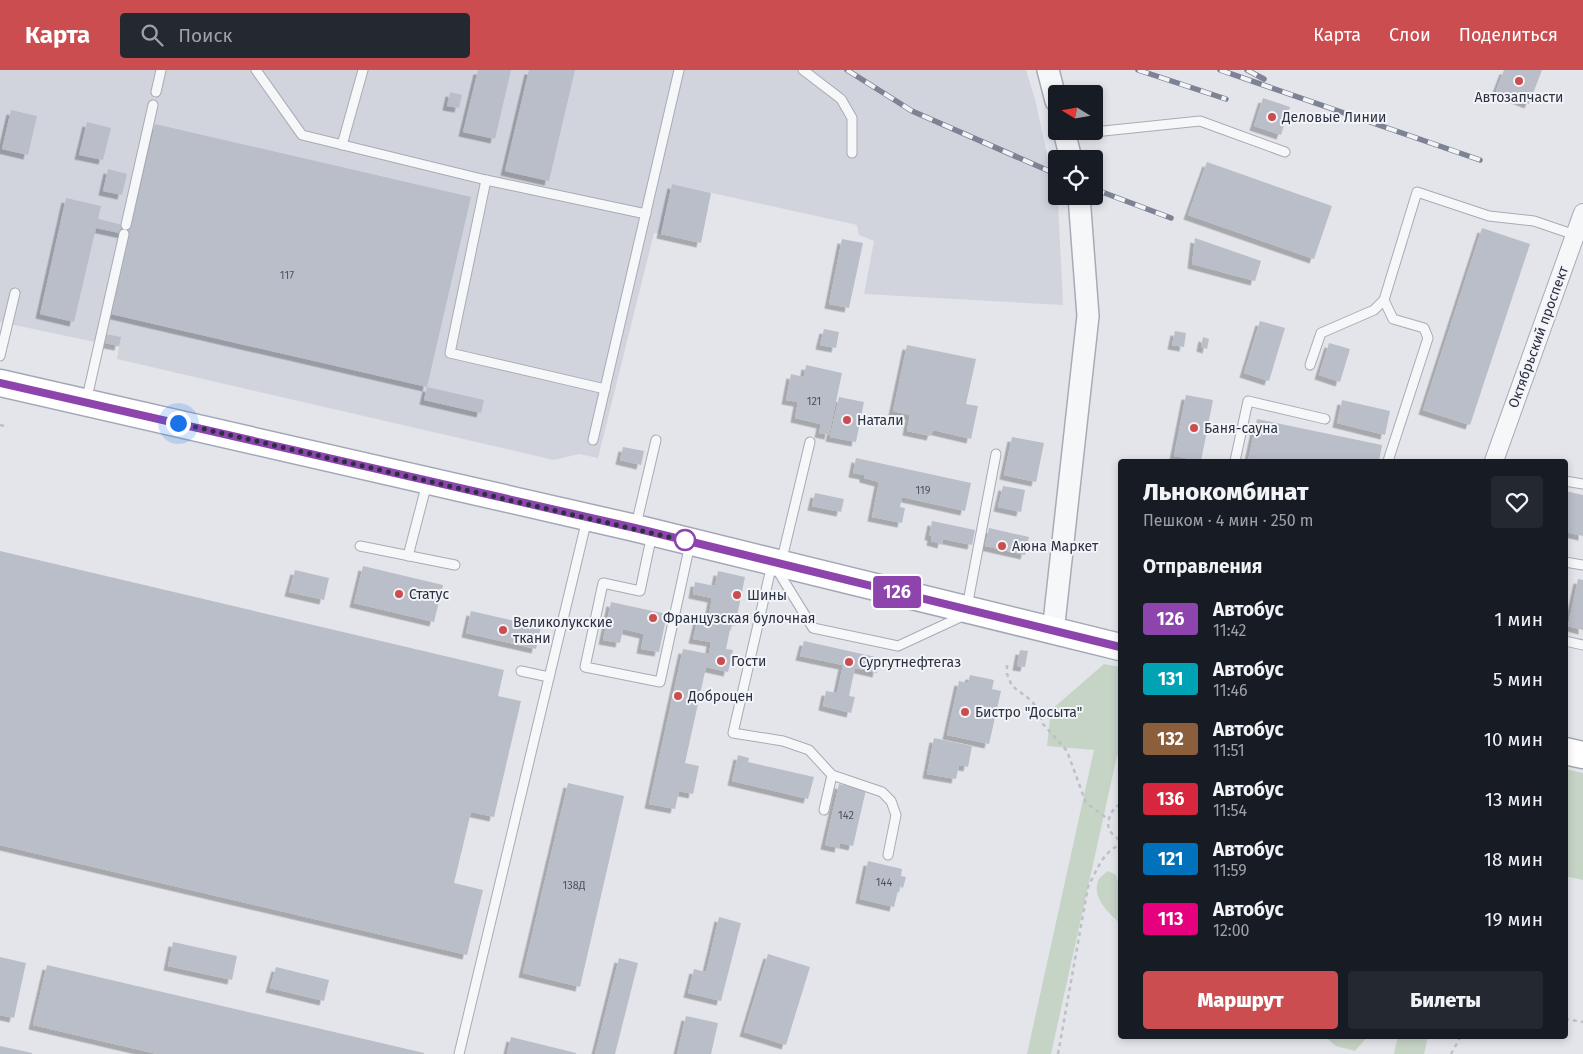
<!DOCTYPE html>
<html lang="ru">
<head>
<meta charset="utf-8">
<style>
	:root { --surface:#171b24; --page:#242831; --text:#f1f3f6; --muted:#9ea1a6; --accent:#cb4d50 }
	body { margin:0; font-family:"Fira Sans",sans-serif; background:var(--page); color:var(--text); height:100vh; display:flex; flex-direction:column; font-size:19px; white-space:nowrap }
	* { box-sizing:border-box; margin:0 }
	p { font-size:16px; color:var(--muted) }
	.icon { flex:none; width:28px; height:28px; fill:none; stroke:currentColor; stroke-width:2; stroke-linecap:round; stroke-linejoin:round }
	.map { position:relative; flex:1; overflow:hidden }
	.sheet { position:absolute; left:1118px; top:389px; width:450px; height:580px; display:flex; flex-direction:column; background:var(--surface); border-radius:5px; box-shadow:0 2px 8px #0003 }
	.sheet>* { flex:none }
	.badge { padding:0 10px; border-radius:4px; font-size:18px; line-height:32px }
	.needle { width:32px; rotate:281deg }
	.tools { position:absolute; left:1048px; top:15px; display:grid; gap:10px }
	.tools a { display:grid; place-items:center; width:55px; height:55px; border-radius:5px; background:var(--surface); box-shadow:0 2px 8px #0003; font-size:25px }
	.you { position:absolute; width:25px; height:25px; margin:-12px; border:4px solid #fff; border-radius:50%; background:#1a73e8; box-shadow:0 0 0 8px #1a73e833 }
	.map>.badge { position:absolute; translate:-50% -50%; box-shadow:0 0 0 2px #fff }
	h2 { padding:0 25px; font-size:19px; line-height:45px }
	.round { display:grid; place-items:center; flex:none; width:52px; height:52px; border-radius:5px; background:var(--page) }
	.overview { display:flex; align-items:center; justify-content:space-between; height:85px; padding:0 25px }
	h1 { font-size:24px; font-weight:800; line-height:38px }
	.cta { display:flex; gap:10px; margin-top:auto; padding:10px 25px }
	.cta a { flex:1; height:58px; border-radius:5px; background:var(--accent); color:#fff; font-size:20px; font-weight:800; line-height:58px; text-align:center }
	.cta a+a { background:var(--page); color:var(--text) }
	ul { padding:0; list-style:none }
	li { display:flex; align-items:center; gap:15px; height:60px; padding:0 25px }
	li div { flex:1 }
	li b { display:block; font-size:19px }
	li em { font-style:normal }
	li .badge { min-width:55px; font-weight:700; text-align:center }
	header { display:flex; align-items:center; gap:30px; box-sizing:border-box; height:70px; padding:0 25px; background:var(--accent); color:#fff }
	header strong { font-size:24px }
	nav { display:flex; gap:28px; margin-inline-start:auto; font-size:18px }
	.search { width:350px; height:45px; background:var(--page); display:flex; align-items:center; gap:12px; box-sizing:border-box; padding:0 18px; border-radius:5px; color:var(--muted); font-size:19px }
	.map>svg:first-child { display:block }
	.built { fill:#d1d4dd }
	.green { fill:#c6d4c5 }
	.building { fill:#babec8; filter:url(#shadow) }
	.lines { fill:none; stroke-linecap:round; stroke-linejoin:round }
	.service-casing { stroke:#a8abb5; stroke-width:11 }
	.minor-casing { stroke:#a8abb5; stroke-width:20 }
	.tertiary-casing { stroke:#a8abb5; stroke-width:24 }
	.primary-casing { stroke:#a3a8b6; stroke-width:29 }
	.path { stroke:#bdc0c6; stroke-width:2.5; stroke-dasharray:4 4; stroke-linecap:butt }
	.service { stroke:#f6f7f9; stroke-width:9 }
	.minor { stroke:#f6f7f9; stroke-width:18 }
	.tertiary { stroke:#f6f7f9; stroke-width:21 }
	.primary { stroke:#fff; stroke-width:26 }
	.rail-casing { stroke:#7d8394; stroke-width:5.5 }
	.rail { stroke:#f3f4f8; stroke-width:4; stroke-dasharray:11; stroke-linecap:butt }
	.line-casing { stroke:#fff; stroke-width:11 }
	.line { stroke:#8e44ad; stroke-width:8 }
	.walk { stroke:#2b3143; stroke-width:5; stroke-dasharray:0 9 }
	.poi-dot { fill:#cb4d50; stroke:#f3f4f8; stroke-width:2 }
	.stop-dot { fill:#fff; stroke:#8e44ad; stroke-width:2.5 }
	.labels { text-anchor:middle; stroke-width:4; stroke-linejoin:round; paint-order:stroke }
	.number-label { font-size:11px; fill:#4f5464 }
	.poi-label { font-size:14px; fill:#2b3143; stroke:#f3f4f8; text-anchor:start }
	.street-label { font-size:14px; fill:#2b3143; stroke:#f3f4f8 }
</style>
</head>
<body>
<header>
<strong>Карта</strong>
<div class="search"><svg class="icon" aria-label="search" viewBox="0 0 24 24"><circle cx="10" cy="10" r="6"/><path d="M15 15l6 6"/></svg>Поиск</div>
<nav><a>Карта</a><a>Слои</a><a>Поделиться</a></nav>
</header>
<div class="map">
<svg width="1583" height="984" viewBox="0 0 1583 984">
	<defs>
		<filter id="shadow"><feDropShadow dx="-4.5" dy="4.5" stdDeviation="0" flood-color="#0004"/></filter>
	</defs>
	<rect width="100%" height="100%" fill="#e3e5eb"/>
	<path class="built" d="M 0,0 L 1026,0 L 1035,29 L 1051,102 L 1049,130 L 1058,133 L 1063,235 L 864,224 L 874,171 L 859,165 L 857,155 L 672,114 L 661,164 L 654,163 L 598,388 L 579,384 L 554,390 L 117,289 L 119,277 L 0,252 Z"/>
	<g class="green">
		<path d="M 1104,594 L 1120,597 L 1120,686 L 1117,686 L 1051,984 L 1027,984 L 1094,680 L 1047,676 L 1051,640 Z"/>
		<path d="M 1565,699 L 1583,703 L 1583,810 L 1565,806 Z"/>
		<path d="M 1108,801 L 1116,805 L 1120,820 L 1120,853 C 1109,844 1090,826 1099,809 C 1101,806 1105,803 1108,801 Z"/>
		<path d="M 1324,966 L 1368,966 L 1355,981 L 1336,976 Z"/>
		<path d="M 1398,966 L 1428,966 L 1424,984 L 1394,984 Z"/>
	</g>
	<g class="building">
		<path d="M 478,0 L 511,0 L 495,69 L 463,62 Z"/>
		<path d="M 529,0 L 575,0 L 549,111 L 505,101 Z"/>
		<path d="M 1504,0 L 1542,0 L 1529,34 L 1496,21 Z"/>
		<path d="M 450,22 L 462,25 L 459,38 L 447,36 Z"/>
		<path d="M 1263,28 L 1290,37 L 1281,65 L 1254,56 Z"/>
		<path d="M 11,40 L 37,46 L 28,85 L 2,79 Z"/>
		<path d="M 87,52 L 111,58 L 103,90 L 79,85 Z"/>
		<path d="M 155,54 L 471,127 L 427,317 L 111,244 L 129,165 L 96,158 L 74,252 L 40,244 L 66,128 L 101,136 L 98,149 L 131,157 Z"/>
		<path d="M 1207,92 L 1332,136 L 1314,189 L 1188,145 Z"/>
		<path d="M 108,99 L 127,104 L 122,125 L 103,121 Z"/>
		<path d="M 672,114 L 711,123 L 701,173 L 661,164 Z"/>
		<path d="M 1482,158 L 1530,174 L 1470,355 L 1423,340 Z"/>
		<path d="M 1195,168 L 1261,191 L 1255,211 L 1192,194 Z"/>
		<path d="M 842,169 L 863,173 L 849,238 L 829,234 Z"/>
		<path d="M 1260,251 L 1285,258 L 1269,311 L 1244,303 Z"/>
		<path d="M 824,259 L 839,262 L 836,278 L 820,275 Z"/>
		<path d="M 1175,261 L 1186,263 L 1184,277 L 1172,275 Z"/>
		<path d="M 105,264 L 121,267 L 119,276 L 103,273 Z"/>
		<path d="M 1203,267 L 1209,269 L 1207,279 L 1201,277 Z"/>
		<path d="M 1329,273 L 1350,279 L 1340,312 L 1319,305 Z"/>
		<path d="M 907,275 L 976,289 L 966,334 L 978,336 L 971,369 L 933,360 L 931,366 L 907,361 L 910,345 L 893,341 Z"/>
		<path d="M 806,295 L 842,303 L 829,365 L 819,363 L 821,354 L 795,348 L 798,332 L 786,330 L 791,304 L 804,307 Z"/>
		<path d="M 427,317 L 484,330 L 481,343 L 424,330 Z"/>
		<path d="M 1186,325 L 1213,330 L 1201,391 L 1174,386 Z"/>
		<path d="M 839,327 L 864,332 L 856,372 L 830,367 Z"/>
		<path d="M 1342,330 L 1390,341 L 1385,365 L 1337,353 Z"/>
		<path d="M 1257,349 L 1382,375 L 1379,391 L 1248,391 Z"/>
		<path d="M 1012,367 L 1044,373 L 1036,412 L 1004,405 Z"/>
		<path d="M 623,377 L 644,381 L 641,395 L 620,390 Z"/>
		<path d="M 856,388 L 971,413 L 965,441 L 902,427 L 900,437 L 905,438 L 902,453 L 872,447 L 879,412 L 864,408 L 864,405 L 853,403 Z"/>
		<path d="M 1003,416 L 1025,420 L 1021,442 L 998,437 Z"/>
		<path d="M 1565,421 L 1583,425 L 1583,466 L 1565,462 Z"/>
		<path d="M 815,423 L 844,429 L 841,442 L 812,436 Z"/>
		<path d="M 932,451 L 975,460 L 972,475 L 943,469 L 942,474 L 931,471 L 932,466 L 929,466 Z"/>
		<path d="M 989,458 L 1029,467 L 1025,485 L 985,476 Z"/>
		<path d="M 0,481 L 504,600 L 498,626 L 521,631 L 494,747 L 471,742 L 454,813 L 483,820 L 467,885 L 0,775 Z"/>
		<path d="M 363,496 L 443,515 L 434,552 L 354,533 Z"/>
		<path d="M 295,500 L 329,508 L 324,530 L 289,522 Z"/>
		<path d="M 718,501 L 745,507 L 735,556 L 731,555 L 726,579 L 733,580 L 728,602 L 706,597 L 685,693 L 699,696 L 693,724 L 679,721 L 675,739 L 649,734 L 683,579 L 709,584 L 711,572 L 693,569 L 698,548 L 708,550 L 712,528 L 693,524 L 695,512 L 715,516 Z"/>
		<path d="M 1578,509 L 1583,510 L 1583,560 L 1568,556 Z"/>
		<path d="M 611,532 L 667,544 L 659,582 L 641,579 L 644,564 L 623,559 L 620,573 L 603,570 Z"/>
		<path d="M 471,541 L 541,557 L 536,579 L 466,563 Z"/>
		<path d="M 804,571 L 880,588 L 877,603 L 855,598 L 849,626 L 855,627 L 851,643 L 823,636 L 826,621 L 837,623 L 843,595 L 800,586 Z"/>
		<path d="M 1020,580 L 1028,581 L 1025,597 L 1017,596 Z"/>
		<path d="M 970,605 L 994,610 L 992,619 L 1001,621 L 989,674 L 947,665 L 959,611 L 968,613 Z"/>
		<path d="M 934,668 L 972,676 L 968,697 L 959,695 L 956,709 L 927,704 Z"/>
		<path d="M 738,685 L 749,688 L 748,692 L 814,707 L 808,729 L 732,711 Z"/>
		<path d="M 568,713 L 624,726 L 580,917 L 523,903 Z"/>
		<path d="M 839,714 L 866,720 L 853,776 L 840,773 L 839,778 L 825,775 Z"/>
		<path d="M 868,791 L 902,799 L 901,806 L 906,807 L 903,818 L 899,816 L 894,837 L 860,829 Z"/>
		<path d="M 719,847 L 741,853 L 721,931 L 688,923 L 694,899 L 706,902 Z"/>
		<path d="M 173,872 L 237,886 L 232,910 L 168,896 Z"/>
		<path d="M 768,884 L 810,897 L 786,975 L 744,962 Z"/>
		<path d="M 0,887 L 26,893 L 14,948 L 0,945 Z"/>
		<path d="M 619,888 L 638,893 L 615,984 L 595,984 Z"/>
		<path d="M 47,895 L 424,983 L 424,984 L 157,984 L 33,955 Z"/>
		<path d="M 276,897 L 329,910 L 324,931 L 270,918 Z"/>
		<path d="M 686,946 L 718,953 L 711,984 L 677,984 Z"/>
		<path d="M 511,967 L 576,983 L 576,984 L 507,984 Z"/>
		<path d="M 0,976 L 32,983 L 32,984 L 0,984 Z"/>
	</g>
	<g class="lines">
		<g class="service-casing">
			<g id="service">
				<path d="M 256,0 L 302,65 L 486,110 L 646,144"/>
				<path d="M 803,0 L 841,29 L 852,48 L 852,83"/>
				<path d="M 156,22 L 161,0"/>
				<path d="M 1065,65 L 1200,51 L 1285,82"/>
				<path d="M 342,75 L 363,0"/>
				<path d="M 486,110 L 450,283 L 605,319"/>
				<path d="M 126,155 L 153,35"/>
				<path d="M 0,286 L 15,223"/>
				<path d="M 1310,295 L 1321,263 L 1374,240 L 1384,230"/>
				<path d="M 86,332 L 124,164"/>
				<path d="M 593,370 L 679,0"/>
				<path d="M 1235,391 L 1248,331 L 1325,349"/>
				<path d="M 1388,391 L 1428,268 L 1424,258 L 1393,249 L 1384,230 L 1417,122 L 1489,146 L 1534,151 L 1575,165"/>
				<path d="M 1565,411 L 1583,414"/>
				<path d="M 636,455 L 656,370"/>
				<path d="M 652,464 L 640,521 L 603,513 L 585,597 L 660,612 L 690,474"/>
				<path d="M 360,476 L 455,495"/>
				<path d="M 408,486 L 427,413"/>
				<path d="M 1565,492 L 1583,495"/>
				<path d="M 781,493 L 810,372"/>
				<path d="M 772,494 L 733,663 L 783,671 L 809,680 L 832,705 L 882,722 L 891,731 L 896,745 L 888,785"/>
				<path d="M 776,498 L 813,558 L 898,576 L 965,545"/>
				<path d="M 967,537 L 996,384"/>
				<path d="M 1565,571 L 1583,575"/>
				<path d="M 521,601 L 549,607"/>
				<path d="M 824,740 L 832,705"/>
				<path d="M 459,984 L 587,449"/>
			</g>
		</g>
		<g class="minor-casing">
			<path id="minor" d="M 1494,391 L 1583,143"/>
		</g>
		<g class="tertiary-casing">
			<g id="tertiary">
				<path d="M 1048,0 L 1056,31"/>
				<path d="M 1064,61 L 1071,89"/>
				<path d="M 1053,562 L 1088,246 L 1079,126"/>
			</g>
		</g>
		<g class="primary-casing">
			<g id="primary">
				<path d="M 0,313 L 635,458 L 1120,577"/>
				<path d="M 1565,681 L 1583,685"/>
			</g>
		</g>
		<g class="path">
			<path d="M 0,355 L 8,357"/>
			<path d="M 1007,595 L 1007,604 L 1012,616 L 1032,631 L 1039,642 L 1043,654 L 1067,681 L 1086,733 L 1108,749"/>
			<path d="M 1120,735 L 1115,737 C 1106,751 1104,760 1120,770"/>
			<path d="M 1565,949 L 1583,952"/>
			<path d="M 1058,984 L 1088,817 C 1096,802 1103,781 1120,775"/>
			<path d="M 1451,984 L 1461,966"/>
		</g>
		<use href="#service" class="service"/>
		<use href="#minor" class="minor"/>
		<use href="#tertiary" class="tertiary"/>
		<use href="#primary" class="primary"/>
		<g class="rail-casing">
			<g id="rail">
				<path d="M 847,0 L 912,41 L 1056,104"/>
				<path d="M 1138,0 L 1226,29"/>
				<path d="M 1220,0 L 1480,90"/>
				<path d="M 1247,0 L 1264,9"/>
				<path d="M 1094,119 L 1171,148"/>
			</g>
		</g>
		<use href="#rail" class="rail"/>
	</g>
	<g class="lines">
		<g class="line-casing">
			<path id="line" d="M 0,313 L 635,458 L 1120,577"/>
		</g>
		<use href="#line" class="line"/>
		<path class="walk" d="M 178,353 L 690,472 L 685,470"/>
	</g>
	<g class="poi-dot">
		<circle cx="1519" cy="11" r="5"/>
		<circle cx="1272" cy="47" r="5"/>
		<circle cx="847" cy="350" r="5"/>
		<circle cx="1194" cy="358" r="5"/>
		<circle cx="1002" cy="476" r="5"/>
		<circle cx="399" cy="524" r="5"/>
		<circle cx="737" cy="525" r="5"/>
		<circle cx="653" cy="548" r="5"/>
		<circle cx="503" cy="560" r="5"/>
		<circle cx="721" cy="591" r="5"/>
		<circle cx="849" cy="592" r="5"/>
		<circle cx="678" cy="626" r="5"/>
		<circle cx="965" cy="642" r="5"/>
	</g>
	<circle class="stop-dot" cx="685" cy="470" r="10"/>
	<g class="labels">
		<g class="number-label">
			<text x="287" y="209">117</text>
			<text x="814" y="335">121</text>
			<text x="923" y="424">119</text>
			<text x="846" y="749">142</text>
			<text x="884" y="816">144</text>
			<text x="574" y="819">138Д</text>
		</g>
		<g class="poi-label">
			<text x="1519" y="32" text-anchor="middle">Автозапчасти</text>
			<text x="1282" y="52">Деловые Линии</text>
			<text x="857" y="355">Натали</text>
			<text x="1204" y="363">Баня-сауна</text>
			<text x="1012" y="481">Аюна Маркет</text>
			<text x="409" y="529">Статус</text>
			<text x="747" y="530">Шины</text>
			<text x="663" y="553">Французская булочная</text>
			<text x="513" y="557">Великолукские<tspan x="513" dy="16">ткани</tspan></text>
			<text x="731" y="596">Гости</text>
			<text x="859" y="597">Сургутнефтегаз</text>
			<text x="688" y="631">Доброцен</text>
			<text x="975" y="647">Бистро "Досыта"</text>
		</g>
		<g class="street-label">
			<text transform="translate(1538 267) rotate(-70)" y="5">Октябрьский проспект</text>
		</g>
	</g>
</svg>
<div class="tools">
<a><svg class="needle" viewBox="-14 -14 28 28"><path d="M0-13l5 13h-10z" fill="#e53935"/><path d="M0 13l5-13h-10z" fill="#9ea1a6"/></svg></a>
<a><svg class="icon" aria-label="locate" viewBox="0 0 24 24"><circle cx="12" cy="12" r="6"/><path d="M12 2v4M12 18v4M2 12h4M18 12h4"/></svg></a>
</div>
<div class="you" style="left:178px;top:353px"></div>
<b class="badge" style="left:897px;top:522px;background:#8e44ad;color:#fff">126</b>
<section class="sheet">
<div class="overview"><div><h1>Льнокомбинат</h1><p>Пешком · 4 мин · 250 m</p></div><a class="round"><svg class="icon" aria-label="heart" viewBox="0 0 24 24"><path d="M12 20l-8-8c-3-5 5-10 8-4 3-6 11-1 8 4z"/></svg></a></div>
<h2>Отправления</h2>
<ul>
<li><span class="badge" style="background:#8e44ad;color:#fff">126</span><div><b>Автобус</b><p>11:42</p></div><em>1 мин</em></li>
<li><span class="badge" style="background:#00a3b4;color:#fff">131</span><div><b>Автобус</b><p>11:46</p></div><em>5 мин</em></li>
<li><span class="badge" style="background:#8b5e3c;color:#fff">132</span><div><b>Автобус</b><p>11:51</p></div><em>10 мин</em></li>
<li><span class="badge" style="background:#d7263d;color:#fff">136</span><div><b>Автобус</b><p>11:54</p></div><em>13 мин</em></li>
<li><span class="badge" style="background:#0072bc;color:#fff">121</span><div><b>Автобус</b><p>11:59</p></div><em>18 мин</em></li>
<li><span class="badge" style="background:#e6007e;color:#fff">113</span><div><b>Автобус</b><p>12:00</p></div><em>19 мин</em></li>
</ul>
<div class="cta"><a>Маршрут</a><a>Билеты</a></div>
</section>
</div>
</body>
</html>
